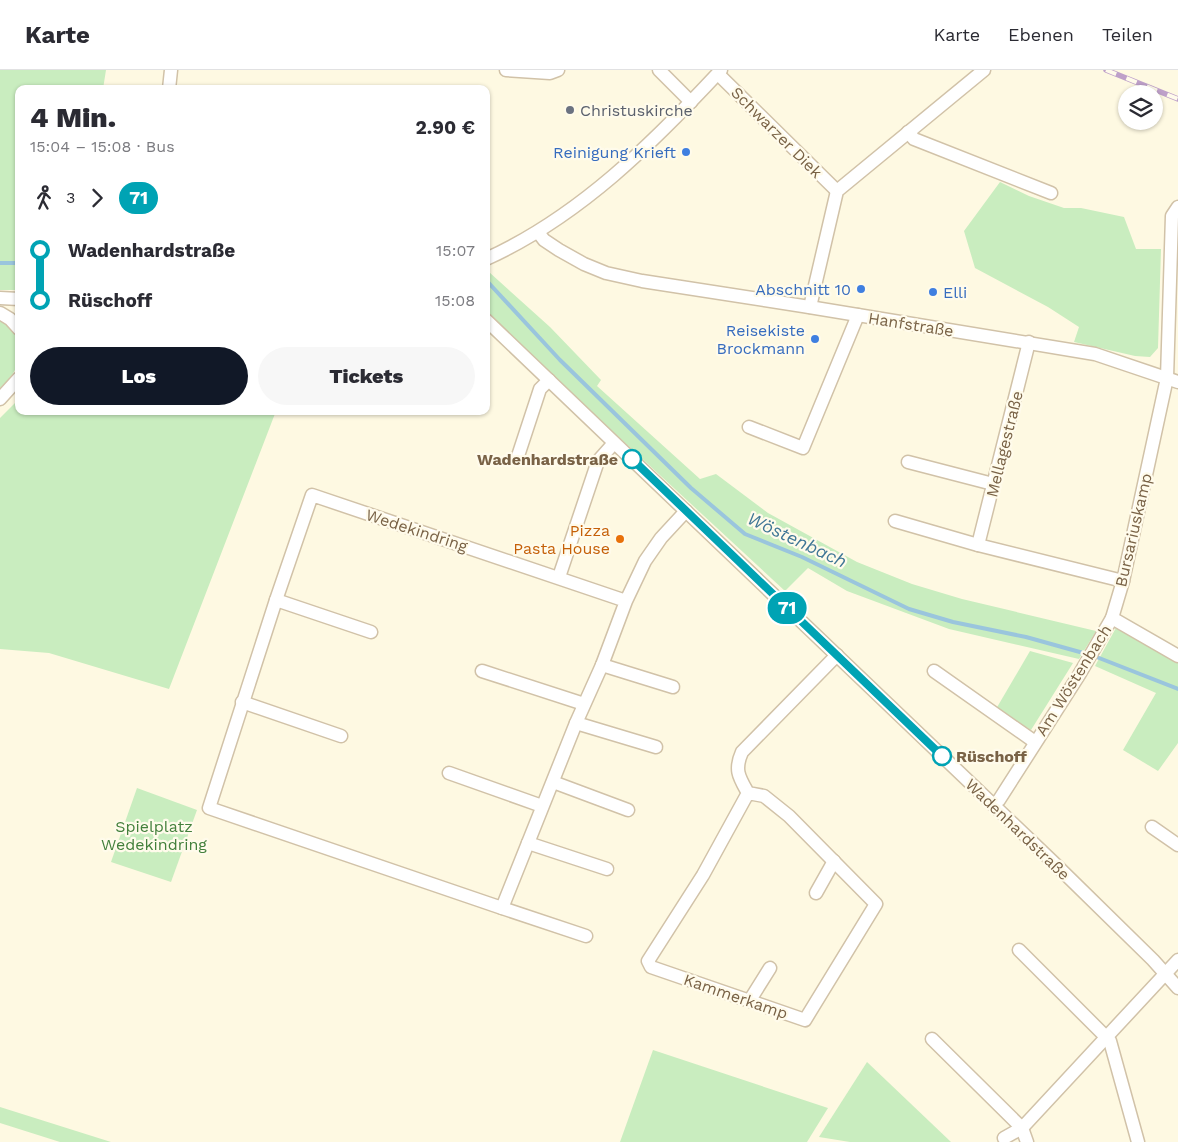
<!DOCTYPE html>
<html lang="de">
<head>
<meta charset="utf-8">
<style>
	:root { --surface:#fff; --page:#f7f7f7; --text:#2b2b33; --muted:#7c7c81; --line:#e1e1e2; --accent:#111827 }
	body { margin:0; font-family:"Work Sans",sans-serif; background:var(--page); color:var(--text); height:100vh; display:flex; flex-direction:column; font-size:19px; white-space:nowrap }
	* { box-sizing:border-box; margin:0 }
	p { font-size:16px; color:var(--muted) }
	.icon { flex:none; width:28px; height:28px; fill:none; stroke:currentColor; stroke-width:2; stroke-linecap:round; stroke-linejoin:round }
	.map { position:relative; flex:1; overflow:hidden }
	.drawer { position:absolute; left:15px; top:15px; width:475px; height:330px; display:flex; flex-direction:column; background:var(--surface); border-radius:10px; box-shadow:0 1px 4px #0004 }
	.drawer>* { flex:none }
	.badge { padding:0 10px; border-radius:16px; font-size:18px; line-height:32px }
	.fabs { position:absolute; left:1118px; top:15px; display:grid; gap:10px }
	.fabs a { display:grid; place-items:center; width:45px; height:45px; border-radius:50%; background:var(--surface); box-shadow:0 1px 4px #0004; font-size:25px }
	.map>.badge { position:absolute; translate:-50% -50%; box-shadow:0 0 0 2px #fff }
	.legs { display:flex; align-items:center; gap:8px; height:55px; padding:0 15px; font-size:16px }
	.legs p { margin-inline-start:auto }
	.summary { display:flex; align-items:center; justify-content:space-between; height:85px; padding:0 15px }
	h1 { font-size:28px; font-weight:800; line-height:38px }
	.action { display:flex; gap:10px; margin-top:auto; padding:10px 15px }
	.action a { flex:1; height:58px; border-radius:30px; background:var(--accent); color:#fff; font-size:20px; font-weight:800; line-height:58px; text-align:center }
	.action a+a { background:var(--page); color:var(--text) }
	ul { padding:0 15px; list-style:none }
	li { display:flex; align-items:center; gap:18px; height:50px; font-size:19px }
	li i { display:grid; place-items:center; width:8px; height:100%; margin:0 6px; background:currentColor }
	li i::after { content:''; width:12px; height:12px; margin:-6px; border:4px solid; border-radius:50%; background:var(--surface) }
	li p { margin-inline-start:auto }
	li:first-child i { background:linear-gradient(#0000 50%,currentColor 0) }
	li:last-child i { background:linear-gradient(currentColor 50%,#0000 0) }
	header { display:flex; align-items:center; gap:30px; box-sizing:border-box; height:70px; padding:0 25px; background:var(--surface); border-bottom:1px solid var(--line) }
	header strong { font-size:24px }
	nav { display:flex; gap:28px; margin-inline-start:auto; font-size:18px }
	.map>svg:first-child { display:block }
	.green { fill:#c9edbf }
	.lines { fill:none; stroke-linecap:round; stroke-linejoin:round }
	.stream { stroke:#9ac5dd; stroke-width:4 }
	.minor-casing { stroke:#d1c2a8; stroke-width:15 }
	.minor { stroke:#fff; stroke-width:12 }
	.rail-casing { stroke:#bea0c9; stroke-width:5.5 }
	.rail { stroke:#fffbeb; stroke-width:4; stroke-dasharray:11; stroke-linecap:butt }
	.line-1-casing { stroke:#fff; stroke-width:11 }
	.line-1 { stroke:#00a3b4; stroke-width:8 }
	.worship-dot { fill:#6b7280; stroke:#fffbeb; stroke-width:2 }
	.shop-dot { fill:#3f7fe0; stroke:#fffbeb; stroke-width:2 }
	.stop-1-dot { fill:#fff; stroke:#00a3b4; stroke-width:2.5 }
	.food-dot { fill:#e8710a; stroke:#fffbeb; stroke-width:2 }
	.labels { text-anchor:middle; stroke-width:4.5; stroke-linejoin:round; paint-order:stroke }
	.worship-label { font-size:16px; fill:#5b616d; stroke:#fffbeb; text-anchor:start }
	.street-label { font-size:16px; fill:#796246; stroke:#fffbeb }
	.shop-label { font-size:16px; fill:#366cbe; stroke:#fffbeb; text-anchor:end }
	.stop-label { font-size:16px; font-weight:bold; fill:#796246; stroke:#fffbeb; text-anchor:end }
	.food-label { font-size:16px; fill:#c56008; stroke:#fffbeb; text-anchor:end }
	.park-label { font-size:16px; fill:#43803c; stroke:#fffbeb }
	.water-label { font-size:18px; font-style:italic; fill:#407796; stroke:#fffbeb }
</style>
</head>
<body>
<header>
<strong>Karte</strong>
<nav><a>Karte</a><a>Ebenen</a><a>Teilen</a></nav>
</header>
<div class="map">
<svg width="1178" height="1072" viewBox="0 0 1178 1072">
	<rect width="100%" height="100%" fill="#fef9e2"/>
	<g class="green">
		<path d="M 0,0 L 106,0 L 103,19 L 19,19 L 19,220 L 0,220 Z"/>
		<path d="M 1000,112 L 1029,126 L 1064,138 L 1081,138 L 1124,147 L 1136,179 L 1161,179 L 1158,278 L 1150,287 L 1135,286 L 1074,272 L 1079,257 L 1048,237 L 975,198 L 964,161 Z"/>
		<path d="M 489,202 L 550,257 L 601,310 L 597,316 L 700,409 L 716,404 L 768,443 L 857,492 L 912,514 L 962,529 L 1096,561 L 1079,589 L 949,559 L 847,521 L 808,498 L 785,521 L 486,244 L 486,203 Z"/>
		<path d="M 0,249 C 18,257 24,282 15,300 C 12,306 5,313 0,318 Z"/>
		<path d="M 19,329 L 19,341 L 276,341 L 169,619 L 49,583 L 0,579 L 0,348 Z"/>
		<path d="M 1117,556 L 1178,592 L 1178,673 L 1158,701 L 1123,680 L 1156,623 L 1095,596 Z"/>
		<path d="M 1030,581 L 1073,593 L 1031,660 L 996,639 Z"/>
		<path d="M 137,718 L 197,740 L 171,812 L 111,792 Z"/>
		<path d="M 653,980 L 828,1038 L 807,1072 L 620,1072 Z"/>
		<path d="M 867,992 L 951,1072 L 850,1072 L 819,1067 Z"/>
		<path d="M 0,1037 L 111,1072 L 60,1072 L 0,1053 Z"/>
	</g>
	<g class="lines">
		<g class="stream">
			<path d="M 0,193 L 19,193"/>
			<path d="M 486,210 L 560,290 L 691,418 L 745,464 L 802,487 L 909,539 L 953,552 L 1026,567 L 1087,584"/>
			<path d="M 1094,586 L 1178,619"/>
		</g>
		<g class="minor-casing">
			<g id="minor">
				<path d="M 506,0 L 550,3 L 558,0"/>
				<path d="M 659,0 L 691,32"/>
				<path d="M 718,4 L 837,121"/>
				<path d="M 169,19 L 171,0"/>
				<path d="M 908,62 L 914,69 L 1051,123"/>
				<path d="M 1178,137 L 1172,146 L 1167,308 L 1123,511 L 1112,548 L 1178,586"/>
				<path d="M 538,162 L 544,170 L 559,180 L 584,194 L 606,203 L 642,211 L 803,236 L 1095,284 L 1178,312"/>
				<path d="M 486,189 C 579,147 653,73 721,0"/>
				<path d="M 0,228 L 19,229"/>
				<path d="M 810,237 L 837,121 L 984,0"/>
				<path d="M 0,243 L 10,249 L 19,259"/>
				<path d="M 486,250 L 1053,792 L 1153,890 L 1178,918"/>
				<path d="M 0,329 L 19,308"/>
				<path d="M 749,357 L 803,378 L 858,245"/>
				<path d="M 518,386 L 540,319 L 549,310"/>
				<path d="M 908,392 L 993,414"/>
				<path d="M 895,451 L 978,475 L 1123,511"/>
				<path d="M 978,475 L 1029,272"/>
				<path d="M 559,507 L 598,391 L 614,373"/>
				<path d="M 276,530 L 371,562"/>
				<path d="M 626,531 L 312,425 L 276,530 L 209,738 L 502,838 L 576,653 L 602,595 L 626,531 L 645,491 L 661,468 L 686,441"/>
				<path d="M 602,595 L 673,617"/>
				<path d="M 482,601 L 584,634"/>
				<path d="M 934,601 L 1035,672"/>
				<path d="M 242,632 L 341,666"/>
				<path d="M 576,653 L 656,677"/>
				<path d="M 449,703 L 542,736"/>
				<path d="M 553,712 L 628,740"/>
				<path d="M 748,723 L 703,805 L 648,891 L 651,897 L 805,950 L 876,834 L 789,746 L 764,726 L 748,723 C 739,707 734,700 742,682 L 837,585"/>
				<path d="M 993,735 L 999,730 L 1079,605 L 1112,548"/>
				<path d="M 1152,757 L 1178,775"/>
				<path d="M 528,773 L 607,799"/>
				<path d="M 816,823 L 834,791"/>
				<path d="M 502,838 L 586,866"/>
				<path d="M 1019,880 L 1110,971 L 1138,1072"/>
				<path d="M 750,930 L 770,898"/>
				<path d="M 932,969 L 1022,1058 L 1027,1072"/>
				<path d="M 1004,1068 L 1022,1058 L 1178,890"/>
			</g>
		</g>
		<use href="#minor" class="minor"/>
		<g class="rail-casing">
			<path id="rail" d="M 1106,0 L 1178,29"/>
		</g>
		<use href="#rail" class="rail"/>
	</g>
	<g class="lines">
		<g class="line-1-casing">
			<path id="line-1" d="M 632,389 L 942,686"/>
		</g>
		<use href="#line-1" class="line-1"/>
	</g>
	<circle class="worship-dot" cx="570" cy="40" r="5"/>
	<g class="shop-dot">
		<circle cx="686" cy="82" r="5"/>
		<circle cx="861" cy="219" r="5"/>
		<circle cx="933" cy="222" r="5"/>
		<circle cx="815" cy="269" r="5"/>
	</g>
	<g class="stop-1-dot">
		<circle cx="632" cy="389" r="9"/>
		<circle cx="942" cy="686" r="9"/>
	</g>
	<circle class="food-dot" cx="620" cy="469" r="5"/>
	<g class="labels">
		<g class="worship-label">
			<text x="580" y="46">Christuskirche</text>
		</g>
		<g class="street-label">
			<text transform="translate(777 62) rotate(45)" y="6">Schwarzer Diek</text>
			<text transform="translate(911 254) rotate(9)" y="6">Hanfstraße</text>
			<text transform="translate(1004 374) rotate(-76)" y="6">Mellagestraße</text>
			<text transform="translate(417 460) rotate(18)" y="6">Wedekindring</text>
			<text transform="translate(1133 460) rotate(-77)" y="6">Bursariuskamp</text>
			<text transform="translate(1073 610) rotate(-58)" y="6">Am Wöstenbach</text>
			<text transform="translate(1018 759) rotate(44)" y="6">Wadenhardstraße</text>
			<text transform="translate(736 926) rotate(19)" y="6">Kammerkamp</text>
		</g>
		<g class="shop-label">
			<text x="676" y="88">Reinigung Krieft</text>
			<text x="851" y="225">Abschnitt 10</text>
			<text x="943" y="228" text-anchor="start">Elli</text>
			<text x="805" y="266">Reisekiste<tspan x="805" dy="18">Brockmann</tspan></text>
		</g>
		<g class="stop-label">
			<text x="618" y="395">Wadenhardstraße</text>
			<text x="956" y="692" text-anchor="start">Rüschoff</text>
		</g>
		<g class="food-label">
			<text x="610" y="466">Pizza<tspan x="610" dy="18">Pasta House</tspan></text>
		</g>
		<g class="park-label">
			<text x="154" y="762">Spielplatz<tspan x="154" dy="18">Wedekindring</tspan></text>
		</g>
		<g class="water-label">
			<text transform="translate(797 470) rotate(25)" y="6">Wöstenbach</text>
		</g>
	</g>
</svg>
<div class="fabs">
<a><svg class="icon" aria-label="layers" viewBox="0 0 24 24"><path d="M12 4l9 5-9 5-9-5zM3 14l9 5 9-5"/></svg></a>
</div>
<b class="badge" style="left:787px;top:538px;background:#00a3b4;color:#fff">71</b>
<section class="drawer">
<div class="summary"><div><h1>4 Min.</h1><p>15:04 – 15:08 · Bus</p></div><b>2.90 €</b></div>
<div class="legs"><svg class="icon" aria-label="walk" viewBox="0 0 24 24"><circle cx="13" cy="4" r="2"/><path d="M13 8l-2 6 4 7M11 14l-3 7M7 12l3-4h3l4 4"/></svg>3<svg class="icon" aria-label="forward" viewBox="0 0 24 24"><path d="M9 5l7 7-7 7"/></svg><b class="badge" style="background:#00a3b4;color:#fff">71</b></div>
<ul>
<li><i style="color:#00a3b4"></i><b>Wadenhardstraße</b><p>15:07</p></li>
<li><i style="color:#00a3b4"></i><b>Rüschoff</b><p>15:08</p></li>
</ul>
<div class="action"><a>Los</a><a>Tickets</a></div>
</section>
</div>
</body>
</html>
